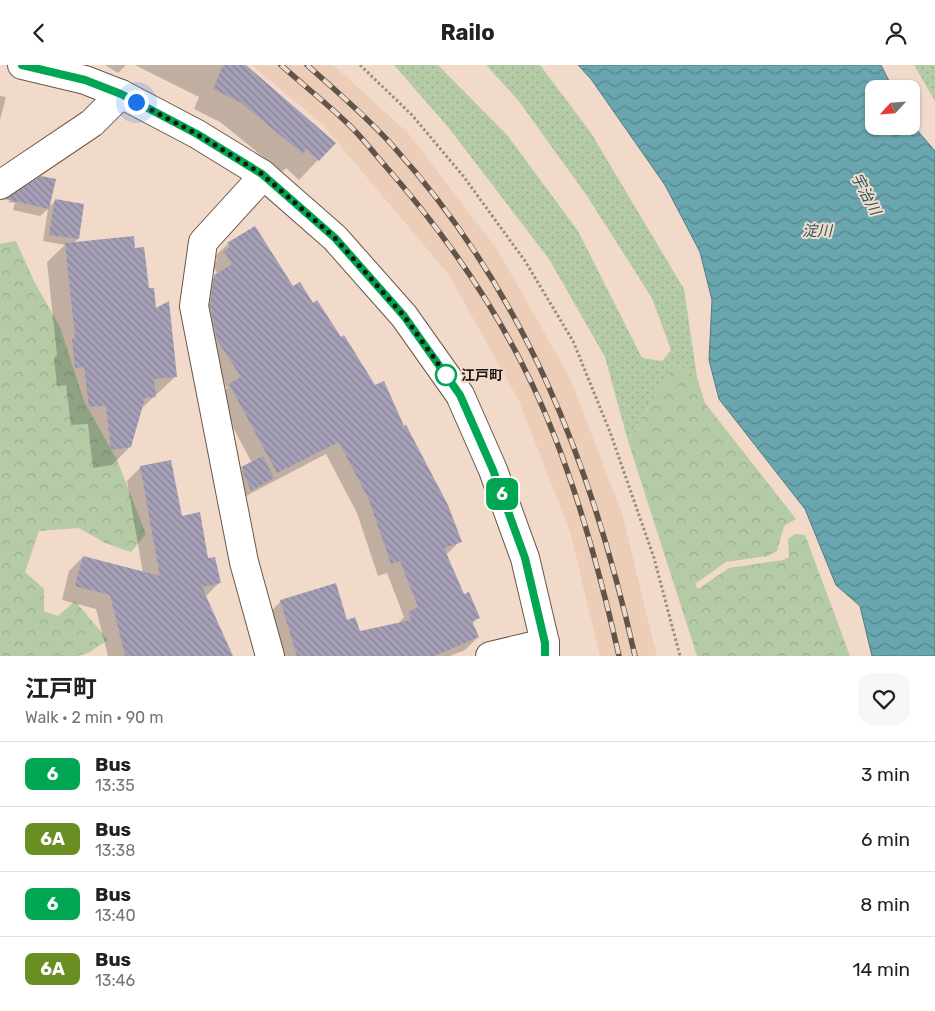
<!DOCTYPE html>
<html lang="en">
<head>
<meta charset="utf-8">
<style>
	:root { --surface:#fff; --page:#f6f6f6; --text:#202124; --muted:#757577; --line:#e0e0e0 }
	body { margin:0; font-family:Rubik,"Noto Sans JP",sans-serif; background:var(--page); color:var(--text); height:100vh; display:flex; flex-direction:column; font-size:19px; white-space:nowrap }
	* { box-sizing:border-box; margin:0 }
	p { font-size:16px; color:var(--muted) }
	.icon { flex:none; width:28px; height:28px; fill:none; stroke:currentColor; stroke-width:2; stroke-linecap:round; stroke-linejoin:round }
	.map { position:relative; height:591px; overflow:hidden }
	.side { display:flex; flex-direction:column; background:var(--surface); flex:1 }
	.side>* { flex:none }
	.badge { padding:0 10px; border-radius:8px; font-size:18px; line-height:32px }
	.needle { width:32px; rotate:244deg }
	.fabs { position:absolute; left:865px; top:15px; display:grid; gap:10px }
	.fabs a { display:grid; place-items:center; width:55px; height:55px; border-radius:10px; background:var(--surface); box-shadow:0 1px 4px #0004; font-size:25px }
	.you { position:absolute; width:25px; height:25px; margin:-12px; border:4px solid #fff; border-radius:50%; background:#1a73e8; box-shadow:0 0 0 8px #1a73e833 }
	.map>.badge { position:absolute; translate:-50% -50%; box-shadow:0 0 0 2px #fff }
	.round { display:grid; place-items:center; flex:none; width:52px; height:52px; border-radius:15px; background:var(--page) }
	.head { display:flex; align-items:center; justify-content:space-between; height:85px; padding:0 25px }
	h1 { font-size:24px; font-weight:700; line-height:38px }
	ul { padding:0; list-style:none }
	li { display:flex; align-items:center; gap:15px; height:65px; padding:0 25px; border-top:1px solid var(--line) }
	li div { flex:1 }
	li b { display:block; font-size:19px }
	li em { font-style:normal }
	li .badge { min-width:55px; font-weight:700; text-align:center }
	header { display:flex; justify-content:space-between; align-items:center; height:65px; padding:0 25px; background:var(--surface); font-size:22px; font-weight:700 }
	.map>svg:first-child { display:block }
	.built { fill:#ebcdb8 }
	.grass { fill:url(#grass-dots) }
	.forest { fill:url(#forest-crowns) }
	.water { fill:url(#water-waves); stroke:#537a7f }
	.shadow { fill:#0003 }
	.building { fill:url(#building-back-hatch) }
	.lines { fill:none; stroke-linecap:round; stroke-linejoin:round }
	.minor-casing { stroke:#6a5749; stroke-width:30 }
	.primary-casing { stroke:#6a5749; stroke-width:30 }
	.path { stroke:#9c8b7f; stroke-width:3; stroke-dasharray:2.5 2.5; stroke-linecap:butt }
	.minor { stroke:#fff; stroke-width:28 }
	.primary { stroke:#fff; stroke-width:28 }
	.rail-casing { stroke:#61544b; stroke-width:5.5 }
	.rail { stroke:#f1daca; stroke-width:4; stroke-dasharray:11; stroke-linecap:butt }
	.line-casing { stroke:#fff; stroke-width:11 }
	.line { stroke:#00a651; stroke-width:8 }
	.walk { stroke:#1d150f; stroke-width:5; stroke-dasharray:0 9 }
	.stop-dot { fill:#fff; stroke:#00a651; stroke-width:2.5 }
	.labels { text-anchor:middle; stroke-width:4; stroke-linejoin:round; paint-order:stroke }
	.stop-label { font-size:14px; font-weight:bold; fill:#1d150f; stroke:#f1daca; text-anchor:start }
	.water-label { font-size:15px; font-style:italic; fill:#23575e; stroke:#f1daca }
</style>
</head>
<body>
<header><svg class="icon" aria-label="back" viewBox="0 0 24 24"><path d="M15 5l-7 7 7 7"/></svg>Railo<svg class="icon" aria-label="person" viewBox="0 0 24 24"><circle cx="12" cy="8" r="4"/><path d="M4 21q1-7 8-7t8 7"/></svg></header>
<div class="map">
<svg width="935" height="591" viewBox="0 0 935 591">
	<defs>
		<pattern id="grass-dots" width="8" height="8" patternUnits="userSpaceOnUse" patternTransform="scale(1.25)"><rect width="8" height="8" fill="#b5cba5"/><path d="M2 2h.1M6 6h.1" fill="none" stroke="#9bad8d" stroke-width="1.8" stroke-linecap="round"/></pattern>
		<pattern id="forest-crowns" width="20" height="18" patternUnits="userSpaceOnUse" patternTransform="scale(1.25)"><rect width="20" height="18" fill="#b5cba5"/><path d="M2 6a3 3 0 1 1 6 0M12 15a3 3 0 1 1 6 0" fill="none" stroke="#9bad8d"/></pattern>
		<pattern id="water-waves" width="16" height="10" patternUnits="userSpaceOnUse" patternTransform="scale(1.25)"><rect width="16" height="10" fill="#6aa6af"/><path d="M0 5q4-4 8 0t8 0" fill="none" stroke="#57868d"/></pattern>
		<pattern id="building-back-hatch" width="6" height="6" patternUnits="userSpaceOnUse" patternTransform="scale(1.25)"><rect width="6" height="6" fill="#a5a0b7"/><path d="M-1 5l2 2M0 0l6 6M5-1l2 2" fill="none" stroke="#868193"/></pattern>
	</defs>
	<rect width="100%" height="100%" fill="#f1daca"/>
	<path class="built" d="M 252,0 L 333,0 L 407,67 L 497,184 L 570,313 L 622,449 L 657,591 L 600,591 L 570,466 L 519,336 L 449,210 L 322,59 Z"/>
	<g class="grass">
		<path d="M 394,0 L 438,0 L 507,70 L 578,166 L 642,293 L 662,296 L 671,285 L 652,233 L 587,131 L 518,35 L 486,0 L 540,0 L 591,68 L 684,224 L 697,312 L 675,298 L 628,376 L 605,292 L 549,194 L 448,62 Z"/>
		<path d="M 914,0 L 935,0 L 935,36 Z"/>
	</g>
	<g class="forest">
		<path d="M 16,176 L 35,218 L 60,262 L 84,336 L 117,395 L 146,469 L 131,487 L 105,478 L 79,463 L 39,466 L 25,507 L 44,524 L 44,546 L 58,551 L 75,536 L 108,575 L 88,588 L 77,591 L 0,591 L 0,179 Z"/>
		<path d="M 675,298 L 697,312 L 705,338 L 796,454 L 784,461 L 777,486 L 768,491 L 726,497 L 695,519 L 698,524 L 729,503 L 783,495 L 789,492 L 788,474 L 795,469 L 805,470 L 850,591 L 697,591 L 628,376 Z"/>
	</g>
	<path class="water" d="M 578,0 L 881,0 L 893,24 L 874,24 L 874,61 L 911,61 L 911,58 L 935,86 L 935,591 L 872,591 L 860,541 L 836,520 L 805,444 L 719,334 L 709,295 L 712,235 L 700,187 L 665,120 L 591,14 Z"/>
	<g class="shadow">
		<path d="M 105,0 L 126,0 L 118,8 Z"/>
		<path d="M 135,0 L 244,0 L 334,78 L 299,115 L 286,103 L 282,107 L 220,57 L 194,44 L 199,32 Z"/>
		<path d="M 0,31 L 6,32 L 0,55 Z"/>
		<path d="M 15,130 L 48,143 L 55,136 L 78,174 L 73,178 L 134,184 L 176,311 L 140,345 L 130,382 L 112,400 L 93,403 L 88,359 L 71,360 L 66,320 L 57,321 L 54,293 L 57,290 L 47,197 L 65,180 L 43,176 L 48,144 L 40,151 L 13,145 L 15,138 L 8,137 Z"/>
		<path d="M 228,179 L 293,223 L 313,239 L 341,274 L 403,363 L 460,476 L 446,490 L 463,530 L 478,553 L 472,559 L 478,572 L 465,585 L 450,591 L 270,591 L 268,549 L 281,536 L 346,557 L 359,568 L 398,559 L 404,552 L 387,508 L 378,511 L 357,448 L 326,389 L 244,432 L 235,410 L 252,398 L 217,332 L 227,323 L 204,289 L 202,224 L 218,209 L 212,200 L 217,195 L 215,191 Z"/>
		<path d="M 141,402 L 181,452 L 220,517 L 205,532 L 232,591 L 108,591 L 96,544 L 62,535 L 69,506 L 83,492 L 143,508 L 127,416 Z"/>
	</g>
	<g class="building">
		<path d="M 223,0 L 246,0 L 336,78 L 319,96 L 306,84 L 303,89 L 240,37 L 213,24 Z"/>
		<path d="M 41,111 L 56,114 L 49,144 L 5,134 Z"/>
		<path d="M 55,134 L 84,139 L 79,174 L 49,170 Z"/>
		<path d="M 255,161 L 293,221 L 300,217 L 313,238 L 317,235 L 341,272 L 344,270 L 375,320 L 384,316 L 404,361 L 406,360 L 448,440 L 462,477 L 444,483 L 464,529 L 469,527 L 480,553 L 472,556 L 479,572 L 434,591 L 297,591 L 280,535 L 336,518 L 347,555 L 355,552 L 360,566 L 411,555 L 408,547 L 418,542 L 400,496 L 391,499 L 369,435 L 339,377 L 277,408 L 229,319 L 241,312 L 217,275 L 210,241 L 214,210 L 232,199 L 224,186 L 230,182 L 227,178 Z"/>
		<path d="M 134,171 L 135,183 L 144,182 L 149,223 L 154,223 L 156,243 L 169,236 L 177,312 L 154,314 L 156,332 L 145,333 L 131,382 L 111,385 L 106,341 L 89,342 L 84,302 L 75,303 L 72,273 L 75,273 L 65,178 Z"/>
		<path d="M 263,391 L 274,413 L 251,426 L 241,402 Z"/>
		<path d="M 171,395 L 182,451 L 200,447 L 208,493 L 215,492 L 221,518 L 202,522 L 233,591 L 125,591 L 110,530 L 75,521 L 83,491 L 160,511 L 140,401 Z"/>
	</g>
	<g class="lines">
		<g class="minor-casing">
			<g id="minor">
				<path d="M 262,109 L 254,121 L 203,177 L 194,241 L 244,497 L 270,591"/>
				<path d="M 0,120 L 92,58 L 121,29"/>
				<path d="M 490,591 L 545,578"/>
			</g>
		</g>
		<g class="primary-casing">
			<path id="primary" d="M 22,0 L 85,15 L 121,29 L 197,69 L 262,109 L 335,173 L 404,251 L 460,330 L 493,405 L 525,493 L 545,578 L 545,591"/>
		</g>
		<path class="path" d="M 360,0 L 412,50 L 464,112 L 525,196 L 573,276 L 610,367 L 654,493 L 680,591"/>
		<use href="#minor" class="minor"/>
		<use href="#primary" class="primary"/>
		<g class="rail-casing">
			<g id="rail">
				<path d="M 281,0 C 302,19 325,37 346,57 C 359,69 370,83 381,96 C 453,177 515,269 554,370 C 582,441 602,516 619,591"/>
				<path d="M 307,0 C 336,26 366,51 392,80 C 526,228 592,400 635,591"/>
			</g>
		</g>
		<use href="#rail" class="rail"/>
	</g>
	<g class="lines">
		<g class="line-casing">
			<path id="line" d="M 22,0 L 85,15 L 121,29 L 197,69 L 262,109 L 335,173 L 404,251 L 460,330 L 493,405 L 525,493 L 545,578 L 545,591"/>
		</g>
		<use href="#line" class="line"/>
		<path class="walk" d="M 136,37 L 197,69 L 262,109 L 335,173 L 404,251 L 449,314 L 446,310"/>
	</g>
	<circle class="stop-dot" cx="446" cy="310" r="10"/>
	<g class="labels">
		<g class="stop-label">
			<text x="461" y="315">江戸町</text>
		</g>
		<g class="water-label">
			<text transform="translate(866 129) rotate(62)" y="5">宇治川</text>
			<text x="817" y="171">淀川</text>
		</g>
	</g>
</svg>
<div class="fabs">
<a><svg class="needle" viewBox="-14 -14 28 28"><path d="M0-13l5 13h-10z" fill="#e53935"/><path d="M0 13l5-13h-10z" fill="#757577"/></svg></a>
</div>
<div class="you" style="left:136px;top:37px"></div>
<b class="badge" style="left:502px;top:429px;background:#00a651;color:#fff">6</b>
</div>
<section class="side">
<div class="head"><div><h1>江戸町</h1><p>Walk · 2 min · 90 m</p></div><a class="round"><svg class="icon" aria-label="heart" viewBox="0 0 24 24"><path d="M12 20l-8-8c-3-5 5-10 8-4 3-6 11-1 8 4z"/></svg></a></div>
<ul>
<li><span class="badge" style="background:#00a651;color:#fff">6</span><div><b>Bus</b><p>13:35</p></div><em>3 min</em></li>
<li><span class="badge" style="background:#6b8e23;color:#fff">6A</span><div><b>Bus</b><p>13:38</p></div><em>6 min</em></li>
<li><span class="badge" style="background:#00a651;color:#fff">6</span><div><b>Bus</b><p>13:40</p></div><em>8 min</em></li>
<li><span class="badge" style="background:#6b8e23;color:#fff">6A</span><div><b>Bus</b><p>13:46</p></div><em>14 min</em></li>
</ul>
</section>
</body>
</html>
